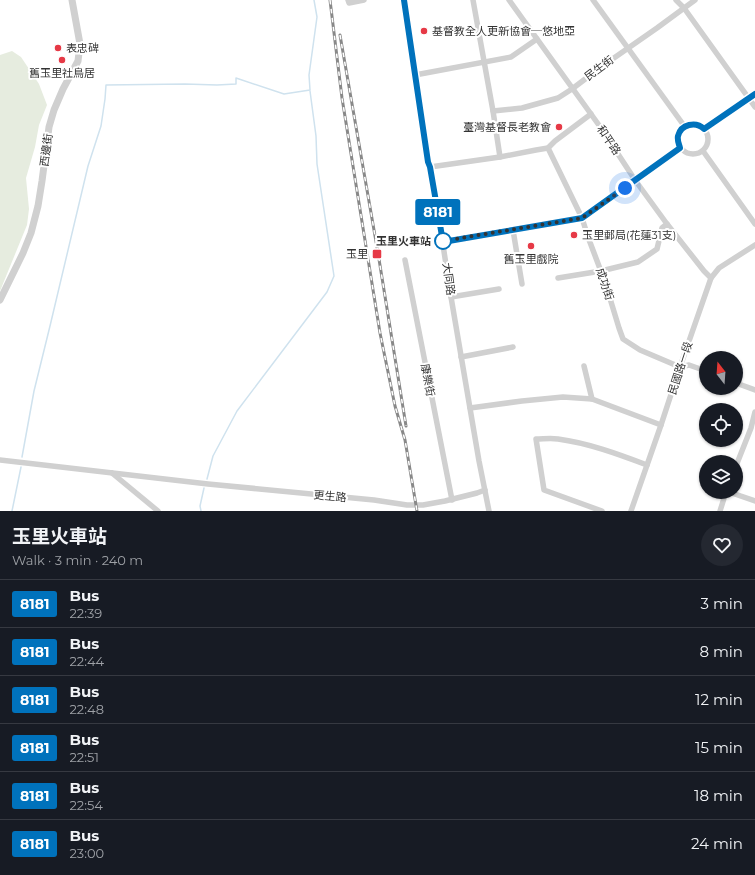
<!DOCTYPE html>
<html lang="en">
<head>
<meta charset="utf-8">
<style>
	:root { --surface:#171b24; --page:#242831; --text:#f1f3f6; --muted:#9ea1a6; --line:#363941 }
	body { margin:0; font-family:Montserrat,"Noto Sans TC",sans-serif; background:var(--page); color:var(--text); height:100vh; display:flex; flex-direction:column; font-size:15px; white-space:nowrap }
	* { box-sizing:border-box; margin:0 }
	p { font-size:13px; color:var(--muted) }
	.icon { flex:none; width:22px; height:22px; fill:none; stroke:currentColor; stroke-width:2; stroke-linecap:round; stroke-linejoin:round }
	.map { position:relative; height:511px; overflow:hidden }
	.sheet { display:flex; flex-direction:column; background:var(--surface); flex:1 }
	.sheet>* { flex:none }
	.badge { padding:0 8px; border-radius:3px; font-size:14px; line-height:26px }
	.needle { width:26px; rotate:343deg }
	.tools { position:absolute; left:699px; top:351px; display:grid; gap:8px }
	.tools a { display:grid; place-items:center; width:44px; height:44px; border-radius:50%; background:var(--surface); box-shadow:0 1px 3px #0004; font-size:20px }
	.you { position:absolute; width:20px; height:20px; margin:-10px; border:3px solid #fff; border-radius:50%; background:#1a73e8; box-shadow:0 0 0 6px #1a73e833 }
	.map>.badge { position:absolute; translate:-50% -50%; box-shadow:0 0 0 2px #fff }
	.round { display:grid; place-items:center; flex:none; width:42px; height:42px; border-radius:21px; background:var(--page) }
	.headline { display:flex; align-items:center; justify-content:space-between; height:68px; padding:0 12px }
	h1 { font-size:19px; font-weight:700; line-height:30px }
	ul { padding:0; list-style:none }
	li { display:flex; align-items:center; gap:12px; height:48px; padding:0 12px; border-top:1px solid var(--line) }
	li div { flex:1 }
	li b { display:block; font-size:15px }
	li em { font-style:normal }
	li .badge { min-width:44px; font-weight:700; text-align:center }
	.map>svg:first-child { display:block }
	.green { fill:#e6ecdf }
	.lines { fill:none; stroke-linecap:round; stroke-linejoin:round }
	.stream { stroke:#cfe2ee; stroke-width:1.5 }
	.minor { stroke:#d0d0d0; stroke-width:5.5 }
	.tertiary { stroke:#d0d0d0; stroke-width:7 }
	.rail-casing { stroke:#888; stroke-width:3 }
	.rail { stroke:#fff; stroke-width:1.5; stroke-dasharray:4.5; stroke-linecap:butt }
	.line-casing { stroke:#fff; stroke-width:9 }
	.line { stroke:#0072bc; stroke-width:6 }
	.walk { stroke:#333; stroke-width:4; stroke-dasharray:0 7.2 }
	.poi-dot { fill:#e63946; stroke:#fff; stroke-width:1.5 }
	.stop-dot { fill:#fff; stroke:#0072bc; stroke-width:2 }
	.labels { text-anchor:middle; stroke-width:4; stroke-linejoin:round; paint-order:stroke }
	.poi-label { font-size:11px; fill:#333; stroke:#fff; text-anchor:start }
	.street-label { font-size:11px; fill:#333; stroke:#fff }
	.stop-label { font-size:11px; font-weight:bold; fill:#333; stroke:#fff; text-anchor:end }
</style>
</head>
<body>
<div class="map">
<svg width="755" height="511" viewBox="0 0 755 511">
	<rect width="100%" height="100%" fill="#fff"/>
	<path class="green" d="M 12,51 L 21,57 L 39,84 L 47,105 L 39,125 L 35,147 L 26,178 L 29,209 L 27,225 L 0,291 L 0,55 Z"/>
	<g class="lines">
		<g class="stream">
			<path d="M 22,457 L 34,391 L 50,326 L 88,166 L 101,126 L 105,99 L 106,85 L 185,84 L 217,85 L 236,84 L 236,78 L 284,94 L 310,90 L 309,75 L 317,17 L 314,0"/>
			<path d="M 207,479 L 213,456 L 237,411 L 327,292 L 334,276 L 317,164 L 316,136 L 310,91"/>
			<path d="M 12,511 L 21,467"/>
			<path d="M 201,511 L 200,506 L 204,488"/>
		</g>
		<g class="minor">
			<path d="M 348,0 L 349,3 L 364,0"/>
			<path d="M 404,0 L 428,162 L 430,167 L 437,206 L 451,297 L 479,461 L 489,511"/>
			<path d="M 473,0 L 493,111 L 500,157"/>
			<path d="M 509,0 L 601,128 L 635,180 L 667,224 L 704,271 L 711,278"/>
			<path d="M 593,0 L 685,127"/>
			<path d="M 676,0 L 684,8 L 755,107"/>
			<path d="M 415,75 L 511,57 L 537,39"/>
			<path d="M 493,111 L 522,108 L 558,98 L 572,89 L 601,67 L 657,28 L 695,0"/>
			<circle cx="693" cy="139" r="15"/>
			<path d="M 704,129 L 755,94"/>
			<path d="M 548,148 L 582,218 L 588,237 L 605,282 L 619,328 L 623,339 L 640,350 L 680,367 L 689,365 L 706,371"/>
			<path d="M 703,151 L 755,224"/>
			<path d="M 430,167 L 500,157 L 536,150 L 548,148 L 555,141 L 591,114"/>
			<path d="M 513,230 L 522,284"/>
			<path d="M 443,241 L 582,218 L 681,148"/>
			<path d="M 405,260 L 452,500"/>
			<path d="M 558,278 L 601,271 L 638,262 L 657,249 L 662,228 L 667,224"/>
			<path d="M 451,297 L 499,289"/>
			<path d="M 461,357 L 513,347"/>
			<path d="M 584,366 L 592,399"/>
			<path d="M 736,383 L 755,390"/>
			<path d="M 470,408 L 522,401 L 563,397 L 592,399 L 661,425"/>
			<path d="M 0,460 L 208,484 L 374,500 L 407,505 L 423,505 L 445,501 L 477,493 L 485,490"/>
			<path d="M 736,466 L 751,428 L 755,412"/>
			<path d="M 112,473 L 158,511"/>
			<path d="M 729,492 L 755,501"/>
			<path d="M 602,511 L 544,490 L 536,439 C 543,439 551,438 558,439 C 588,443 618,454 647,465"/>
			<path d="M 631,511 L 661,425 L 680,367 L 711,278 L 719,268 L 755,245"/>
			<path d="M 720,511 L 726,492"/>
		</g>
		<path class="tertiary" d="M 0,300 L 23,253 L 31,233 L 38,206 L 42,181 L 49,127 L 54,110 L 63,89 L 78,61 L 80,44 L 72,0"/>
		<g class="rail-casing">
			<g id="rail">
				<path d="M 330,0 L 342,98 L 380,333 L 395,406 L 405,440 L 417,511"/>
				<path d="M 340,35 L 378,253 L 406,426"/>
			</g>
		</g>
		<use href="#rail" class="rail"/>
	</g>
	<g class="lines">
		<g class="line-casing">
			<path id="line" d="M 404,0 L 428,162 L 430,167 L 443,242 L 582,218 L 680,148 C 679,144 677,140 678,136 C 681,124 696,121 704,129 L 755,94"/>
		</g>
		<use href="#line" class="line"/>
		<path class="walk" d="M 443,241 L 582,218 L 625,188"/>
	</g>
	<g class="poi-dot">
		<circle cx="424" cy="31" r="4"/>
		<circle cx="58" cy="48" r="4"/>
		<circle cx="62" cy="60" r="4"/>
		<circle cx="559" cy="127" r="4"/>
		<circle cx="574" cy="235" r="4"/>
		<circle cx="531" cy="246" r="4"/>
		<rect x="372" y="249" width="10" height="10" rx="2"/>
	</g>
	<circle class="stop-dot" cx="443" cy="241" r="8"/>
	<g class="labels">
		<g class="poi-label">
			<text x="432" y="35">基督教全人更新協會─悠地亞</text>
			<text x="66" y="52">表忠碑</text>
			<text x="62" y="77" text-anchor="middle">舊玉里社鳥居</text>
			<text x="551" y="131" text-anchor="end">臺灣基督長老教會</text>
			<text x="582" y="239">玉里郵局(花蓮31支)</text>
			<text x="368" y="258" text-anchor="end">玉里</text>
			<text x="531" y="263" text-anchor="middle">舊玉里戲院</text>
		</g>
		<g class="street-label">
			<text transform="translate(599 68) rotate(-37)" y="4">民生街</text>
			<text transform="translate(609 140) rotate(56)" y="4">和平路</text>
			<text transform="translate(46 150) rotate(-82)" y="4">西邊街</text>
			<text transform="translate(449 279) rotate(82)" y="4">大同路</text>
			<text transform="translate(605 284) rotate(72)" y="4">成功街</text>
			<text transform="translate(680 368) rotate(-72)" y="4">民國路一段</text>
			<text transform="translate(428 380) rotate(79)" y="4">康樂街</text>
			<text transform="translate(330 496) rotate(5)" y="4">更生路</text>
		</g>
		<g class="stop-label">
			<text x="431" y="245">玉里火車站</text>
		</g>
	</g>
</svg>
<div class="tools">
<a><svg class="needle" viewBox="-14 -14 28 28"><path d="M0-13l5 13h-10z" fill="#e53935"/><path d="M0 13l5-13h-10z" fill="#9ea1a6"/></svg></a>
<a><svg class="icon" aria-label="locate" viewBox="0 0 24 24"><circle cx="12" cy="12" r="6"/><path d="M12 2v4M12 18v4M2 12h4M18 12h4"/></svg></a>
<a><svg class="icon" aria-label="layers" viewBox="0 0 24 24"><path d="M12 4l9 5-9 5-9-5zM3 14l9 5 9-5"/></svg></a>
</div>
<div class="you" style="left:625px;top:188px"></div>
<b class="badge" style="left:438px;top:212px;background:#0072bc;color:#fff">8181</b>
</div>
<section class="sheet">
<div class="headline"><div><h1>玉里火車站</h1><p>Walk · 3 min · 240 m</p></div><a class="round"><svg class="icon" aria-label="heart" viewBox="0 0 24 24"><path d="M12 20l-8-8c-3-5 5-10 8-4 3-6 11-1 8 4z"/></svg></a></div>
<ul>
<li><span class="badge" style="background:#0072bc;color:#fff">8181</span><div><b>Bus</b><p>22:39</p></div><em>3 min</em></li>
<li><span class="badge" style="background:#0072bc;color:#fff">8181</span><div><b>Bus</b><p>22:44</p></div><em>8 min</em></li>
<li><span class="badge" style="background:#0072bc;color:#fff">8181</span><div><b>Bus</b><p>22:48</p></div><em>12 min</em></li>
<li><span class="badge" style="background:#0072bc;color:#fff">8181</span><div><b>Bus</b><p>22:51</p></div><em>15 min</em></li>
<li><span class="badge" style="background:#0072bc;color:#fff">8181</span><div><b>Bus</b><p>22:54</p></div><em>18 min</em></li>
<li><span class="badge" style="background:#0072bc;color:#fff">8181</span><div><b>Bus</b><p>23:00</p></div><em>24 min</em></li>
</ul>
</section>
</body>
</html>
